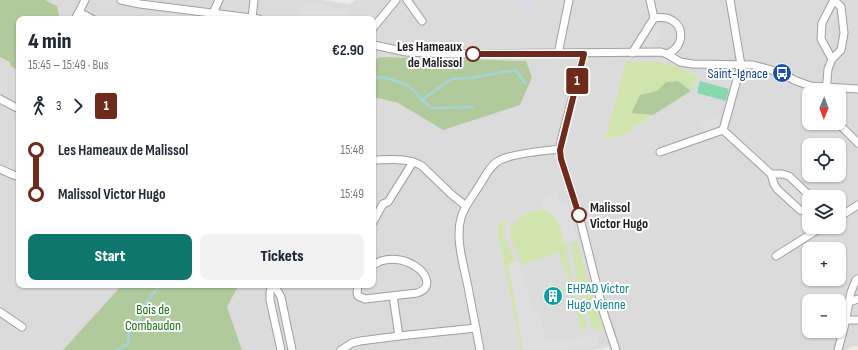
<!DOCTYPE html>
<html lang="en">
<head>
<meta charset="utf-8">
<style>
	:root { --surface:#fff; --page:#f2f2f3; --text:#1f2937; --muted:#747a83; --accent:#0f766e }
	body { margin:0; font-family:"Sofia Sans Condensed",sans-serif; background:var(--page); color:var(--text); height:100vh; display:flex; flex-direction:column; font-size:15px; white-space:nowrap }
	* { box-sizing:border-box; margin:0 }
	p { font-size:13px; color:var(--muted) }
	.icon { flex:none; width:22px; height:22px; fill:none; stroke:currentColor; stroke-width:2; stroke-linecap:round; stroke-linejoin:round }
	.map { position:relative; flex:1; overflow:hidden }
	.panel { position:absolute; left:16px; top:16px; width:360px; height:272px; display:flex; flex-direction:column; background:var(--surface); border-radius:8px; box-shadow:0 1px 3px #0004 }
	.panel>* { flex:none }
	.badge { padding:0 8px; border-radius:3px; font-size:14px; line-height:26px }
	.needle { width:26px; rotate:181deg }
	.controls { position:absolute; left:802px; top:86px; display:grid; gap:8px }
	.controls a { display:grid; place-items:center; width:44px; height:44px; border-radius:8px; background:var(--surface); box-shadow:0 1px 3px #0004; font-size:20px }
	.map>.badge { position:absolute; translate:-50% -50%; box-shadow:0 0 0 2px #fff }
	.legs { display:flex; align-items:center; gap:6px; height:44px; padding:0 12px; font-size:13px }
	.legs p { margin-inline-start:auto }
	.head { display:flex; align-items:center; justify-content:space-between; height:68px; padding:0 12px }
	h1 { font-size:22px; font-weight:800; line-height:30px }
	.button { display:flex; gap:8px; margin-top:auto; padding:8px 12px }
	.button a { flex:1; height:46px; border-radius:8px; background:var(--accent); color:#fff; font-size:16px; font-weight:800; line-height:46px; text-align:center }
	.button a+a { background:var(--page); color:var(--text) }
	ul { padding:0 12px; list-style:none }
	li { display:flex; align-items:center; gap:14px; height:44px; font-size:15px }
	li i { display:grid; place-items:center; width:6px; height:100%; margin:0 5px; background:currentColor }
	li i::after { content:''; width:10px; height:10px; margin:-5px; border:3px solid; border-radius:50%; background:var(--surface) }
	li p { margin-inline-start:auto }
	li:first-child i { background:linear-gradient(#0000 50%,currentColor 0) }
	li:last-child i { background:linear-gradient(currentColor 50%,#0000 0) }
	.map>svg:first-child { display:block }
	.residential { fill:#dcdbdb; fill-rule:evenodd }
	.grass { fill:#d0e5ad }
	.forest { fill:#b0ca9c }
	.pitch { fill:#87d8ae }
	.parking { fill:#dedede }
	.plaza { fill:#d9dae4 }
	.lines { fill:none; stroke-linecap:round; stroke-linejoin:round }
	.stream { stroke:#a7d4d9; stroke-width:2.5 }
	.minor-casing { stroke:#9f9f9f; stroke-width:9 }
	.minor { stroke:#fff; stroke-width:7 }
	.line-1-casing { stroke:#fff; stroke-width:9 }
	.line-1 { stroke:#6e2a1b; stroke-width:6 }
	.stop-1-dot { fill:#fff; stroke:#6e2a1b; stroke-width:2 }
	.labels { text-anchor:middle; stroke-width:4; stroke-linejoin:round; paint-order:stroke }
	.stop-label { font-size:14px; font-weight:bold; fill:#1e1e1e; stroke:#fff; text-anchor:end }
	.transit-label { font-size:14px; fill:#164399; stroke:#fff; text-anchor:end }
	.culture-label { font-size:14px; fill:#0d838f; stroke:#fff; text-anchor:start }
	.park-label { font-size:14px; fill:#177413; stroke:#fff }
</style>
</head>
<body>
<div class="map">
<svg width="858" height="350" viewBox="0 0 858 350">
	<rect width="100%" height="100%" fill="#eee9e4"/>
	<path class="residential" d="M 0,0 L 321,0 L 349,4 L 356,0 L 858,0 L 858,346 L 852,346 L 845,350 L 611,350 L 610,347 L 591,350 L 242,350 L 227,307 L 239,285 L 373,285 L 373,97 L 398,103 L 443,130 L 526,61 L 380,57 L 373,60 L 373,19 L 19,19 L 19,285 L 122,285 L 63,350 L 0,350 ZM 657,62 L 667,63 L 697,76 L 691,91 L 653,115 L 622,136 L 606,139 L 626,63 ZM 809,93 L 839,93 L 839,123 L 809,123 ZM 809,145 L 839,145 L 839,175 L 809,175 ZM 809,197 L 839,197 L 839,227 L 809,227 ZM 809,249 L 839,249 L 839,279 L 809,279 ZM 809,301 L 839,301 L 839,331 L 809,331 Z"/>
	<g class="grass">
		<path d="M 626,62 L 657,62 L 667,63 L 698,76 L 691,91 L 678,81 L 666,82 L 657,91 L 640,95 L 631,113 L 653,115 L 622,136 L 605,139 Z"/>
		<path d="M 537,209 L 544,210 L 555,217 L 561,228 L 568,256 L 574,291 L 568,293 L 562,292 L 561,289 L 571,286 L 558,252 L 523,265 C 517,251 509,241 511,226 L 524,215 Z"/>
		<path d="M 508,220 L 503,229 L 505,239 L 515,262 L 508,263 L 523,350 L 521,350 L 498,232 L 498,224 Z"/>
		<path d="M 577,241 L 589,284 L 578,285 L 571,243 Z"/>
		<path d="M 593,293 L 603,329 L 594,331 L 581,296 Z"/>
		<path d="M 571,297 L 576,297 L 588,329 L 580,329 L 576,305 L 566,306 L 565,303 Z"/>
	</g>
	<g class="forest">
		<path d="M 0,0 L 45,0 L 57,6 L 60,19 L 19,19 L 19,71 L 11,66 L 10,62 L 0,57 Z"/>
		<path d="M 380,57 L 526,61 L 532,77 L 520,105 L 443,130 L 398,103 L 373,97 L 373,60 Z"/>
		<path d="M 678,81 L 691,91 L 653,115 L 631,113 L 640,95 L 657,91 L 666,82 Z"/>
		<path d="M 122,285 L 239,285 L 227,307 L 242,350 L 63,350 Z"/>
	</g>
	<path class="pitch" d="M 700,81 L 729,89 L 726,101 L 697,93 Z"/>
	<g class="parking">
		<path d="M 304,1 L 349,12 L 348,19 L 297,19 Z"/>
		<path d="M 829,9 L 838,10 L 831,27 L 831,45 L 826,47 L 822,23 Z"/>
		<path d="M 652,21 L 663,28 L 655,42 L 648,47 L 639,41 Z"/>
		<path d="M 718,117 L 723,130 L 706,136 L 701,123 Z"/>
		<path d="M 789,176 L 809,194 L 796,207 L 777,189 Z"/>
		<path d="M 556,189 L 561,205 L 567,203 L 577,239 L 564,243 L 561,228 L 555,217 L 544,210 L 541,200 Z"/>
		<path d="M 519,261 L 533,311 L 540,311 L 545,342 L 598,335 L 599,345 L 563,350 L 523,350 L 508,263 Z"/>
	</g>
	<path class="plaza" d="M 518,0 L 536,0 L 534,13 L 517,11 Z"/>
	<g class="lines">
		<g class="stream">
			<path d="M 373,78 L 383,77 L 408,85 L 422,100 L 451,79 L 470,78 L 516,70 L 525,83"/>
			<path d="M 422,100 L 431,108 L 473,107"/>
			<path d="M 117,350 L 128,344 L 129,331 L 138,322 L 144,305 L 160,285"/>
		</g>
		<g class="minor-casing">
			<g id="minor">
				<path d="M 121,0 L 140,4 L 259,19"/>
				<path d="M 407,0 L 422,21"/>
				<path d="M 650,0 L 654,18"/>
				<path d="M 730,0 L 741,65 L 723,130 L 771,174 L 774,184 L 777,189 L 800,210 L 809,212"/>
				<path d="M 79,12 L 92,19"/>
				<path d="M 252,18 L 254,0"/>
				<path d="M 75,19 L 79,12 L 85,0"/>
				<path d="M 212,19 L 213,13 L 219,0"/>
				<path d="M 373,28 L 396,0"/>
				<path d="M 374,45 L 406,52 L 452,54 L 661,52 L 667,54 L 680,62 L 693,64 L 753,65 L 782,73 L 794,80 L 810,86 L 858,89"/>
				<path d="M 632,53 L 654,18 C 661,17 668,17 673,21 C 683,27 683,41 675,49 C 673,51 670,52 667,54"/>
				<path d="M 558,54 L 569,0"/>
				<path d="M 584,54 L 561,141 L 560,149 L 561,159 L 579,215 L 604,314 L 616,350"/>
				<path d="M 832,59 L 821,39 L 822,23 L 834,0"/>
				<path d="M 826,93 L 828,69 L 832,59 L 841,50 L 844,33 L 841,7 L 834,0"/>
				<path d="M 0,99 L 19,109"/>
				<path d="M 838,123 L 858,143"/>
				<path d="M 660,152 L 723,130"/>
				<path d="M 373,160 C 389,160 407,157 422,166 L 451,194 L 466,206"/>
				<path d="M 0,169 L 11,174 L 19,177"/>
				<path d="M 771,174 L 782,174 L 789,176 L 811,197"/>
				<path d="M 839,217 L 858,205"/>
				<path d="M 373,222 L 383,204 L 388,202 L 413,162"/>
				<path d="M 776,256 L 822,227"/>
				<path d="M 272,285 L 270,292 L 270,300 L 281,350"/>
				<path d="M 274,285 L 281,297 L 292,350"/>
				<path d="M 358,285 L 357,293 L 358,296 L 365,299 L 417,293 C 434,288 426,273 415,266 C 406,260 392,257 381,261 C 378,262 376,264 373,265"/>
				<path d="M 393,296 L 399,336"/>
				<path d="M 849,302 L 858,299"/>
				<path d="M 0,312 L 22,327"/>
				<path d="M 846,320 L 858,320"/>
				<path d="M 341,350 L 352,343 L 360,341 L 399,336 L 476,328"/>
				<path d="M 480,350 C 476,329 472,308 468,287 C 464,266 455,239 461,218 C 464,206 473,196 479,186 C 485,177 490,165 500,160 C 514,153 544,151 560,149"/>
				<path d="M 838,350 L 844,328 L 851,292 L 856,280 L 858,279"/>
			</g>
		</g>
		<use href="#minor" class="minor"/>
	</g>
	<g class="lines">
		<g class="line-1-casing">
			<path id="line-1" d="M 473,54 L 584,54 L 560,150 L 561,159 L 579,215"/>
		</g>
		<use href="#line-1" class="line-1"/>
	</g>
	<defs>
		<g id="bus-disc" transform="scale(1)"><circle r="9.5" fill="#1a4fb4" stroke="#fff"/><path d="M-5-6H5V4H4V6H2V4H-2V6H-4V4H-5ZM-3.5-4V0h7V-4ZM-3.5 1.2v1.5H-2V1.2ZM2 1.2v1.5H3.5V1.2Z" fill="#fff"/></g>
		<g id="building-disc" transform="scale(1)"><circle r="9.5" fill="#0f9aa8" stroke="#fff"/><path d="M-4-6H4V6H1V3H-1V6H-4ZM-2.5-4.3h1.7v1.8h-1.7ZM.8-4.3h1.7v1.8H.8ZM-2.5-1h1.7V.8h-1.7ZM.8-1h1.7V.8H.8Z" fill="#fff"/></g>
	</defs>
	<g fill-rule="evenodd">
		<use href="#bus-disc" x="782" y="73"/>
		<use href="#building-disc" x="553" y="296"/>
	</g>
	<g class="stop-1-dot">
		<circle cx="473" cy="54" r="7"/>
		<circle cx="579" cy="215" r="7"/>
	</g>
	<g class="labels">
		<g class="stop-label">
			<text x="462" y="51">Les Hameaux<tspan x="462" dy="16">de Malissol</tspan></text>
			<text x="590" y="212" text-anchor="start">Malissol<tspan x="590" dy="16">Victor Hugo</tspan></text>
		</g>
		<g class="transit-label">
			<text x="768" y="78">Saint-Ignace</text>
		</g>
		<g class="culture-label">
			<text x="567" y="293">EHPAD Victor<tspan x="567" dy="16">Hugo Vienne</tspan></text>
		</g>
		<g class="park-label">
			<text x="153" y="314">Bois de<tspan x="153" dy="16">Combaudon</tspan></text>
		</g>
	</g>
</svg>
<div class="controls">
<a><svg class="needle" viewBox="-14 -14 28 28"><path d="M0-13l5 13h-10z" fill="#e53935"/><path d="M0 13l5-13h-10z" fill="#747a83"/></svg></a>
<a><svg class="icon" aria-label="locate" viewBox="0 0 24 24"><circle cx="12" cy="12" r="6"/><path d="M12 2v4M12 18v4M2 12h4M18 12h4"/></svg></a>
<a><svg class="icon" aria-label="layers" viewBox="0 0 24 24"><path d="M12 4l9 5-9 5-9-5zM3 14l9 5 9-5"/></svg></a>
<a>+</a>
<a>−</a>
</div>
<b class="badge" style="left:577px;top:81px;background:#6e2a1b;color:#fff">1</b>
<section class="panel">
<div class="head"><div><h1>4 min</h1><p>15:45 – 15:49 · Bus</p></div><b>€2.90</b></div>
<div class="legs"><svg class="icon" aria-label="walk" viewBox="0 0 24 24"><circle cx="13" cy="4" r="2"/><path d="M13 8l-2 6 4 7M11 14l-3 7M7 12l3-4h3l4 4"/></svg>3<svg class="icon" aria-label="forward" viewBox="0 0 24 24"><path d="M9 5l7 7-7 7"/></svg><b class="badge" style="background:#6e2a1b;color:#fff">1</b></div>
<ul>
<li><i style="color:#6e2a1b"></i><b>Les Hameaux de Malissol</b><p>15:48</p></li>
<li><i style="color:#6e2a1b"></i><b>Malissol Victor Hugo</b><p>15:49</p></li>
</ul>
<div class="button"><a>Start</a><a>Tickets</a></div>
</section>
</div>
</body>
</html>
